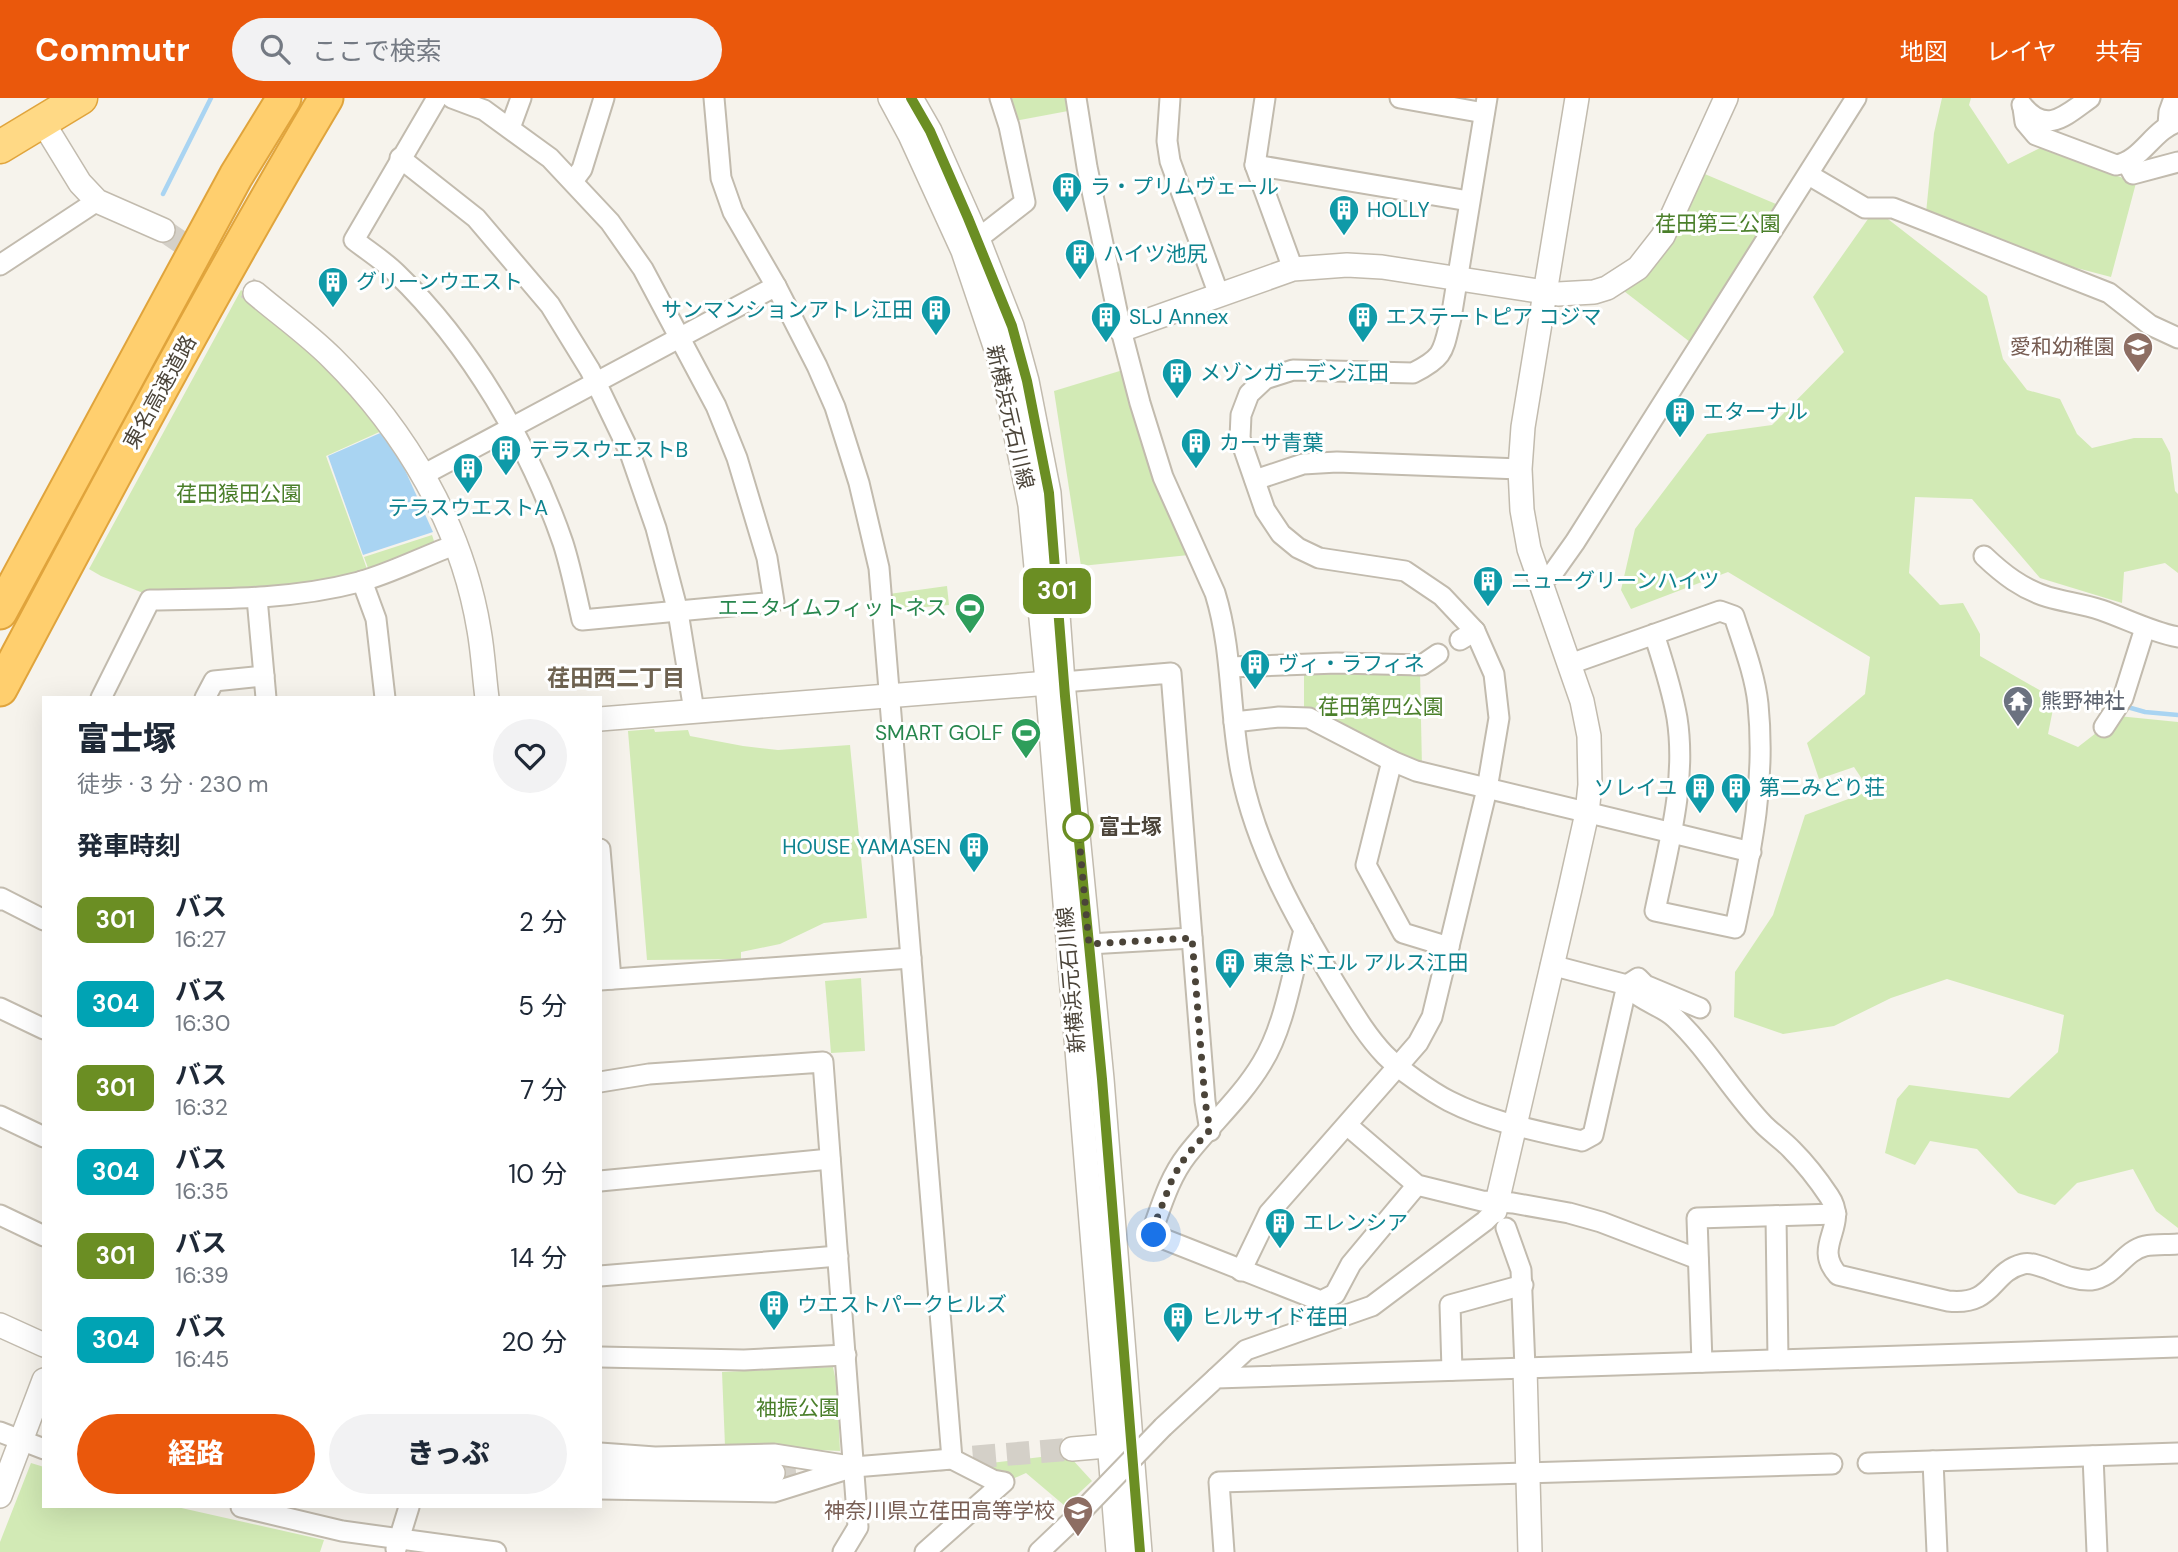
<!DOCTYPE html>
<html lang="ja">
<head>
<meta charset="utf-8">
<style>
	:root { --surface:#fff; --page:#f2f2f3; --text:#1f2937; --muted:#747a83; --accent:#ea580c }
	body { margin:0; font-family:"DM Sans","Noto Sans JP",sans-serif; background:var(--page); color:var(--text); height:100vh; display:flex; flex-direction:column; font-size:26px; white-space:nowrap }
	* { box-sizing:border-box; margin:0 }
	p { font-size:23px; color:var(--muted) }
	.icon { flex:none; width:38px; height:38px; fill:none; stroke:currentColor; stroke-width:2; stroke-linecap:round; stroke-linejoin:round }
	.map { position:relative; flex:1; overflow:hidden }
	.side { position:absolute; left:42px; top:598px; width:560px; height:812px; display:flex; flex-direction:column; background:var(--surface); border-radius:0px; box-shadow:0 7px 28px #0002 }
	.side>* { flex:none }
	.badge { padding:0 14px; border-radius:10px; font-size:24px; line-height:46px }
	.you { position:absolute; width:35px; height:35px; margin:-18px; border:5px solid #fff; border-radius:50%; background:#1a73e8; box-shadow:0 0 0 10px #1a73e833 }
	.map>.badge { position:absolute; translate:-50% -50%; box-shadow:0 0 0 4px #fff }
	h2 { padding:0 35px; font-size:26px; line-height:63px }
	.round { display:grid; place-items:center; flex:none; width:74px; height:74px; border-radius:37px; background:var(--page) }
	.summary { display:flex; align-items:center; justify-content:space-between; height:119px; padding:0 35px }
	h1 { font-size:33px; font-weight:800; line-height:52px }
	.action { display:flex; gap:14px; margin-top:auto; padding:14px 35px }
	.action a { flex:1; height:80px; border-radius:42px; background:var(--accent); color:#fff; font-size:28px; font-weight:800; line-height:80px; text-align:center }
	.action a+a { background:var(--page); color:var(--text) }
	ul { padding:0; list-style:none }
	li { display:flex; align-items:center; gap:21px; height:84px; padding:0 35px }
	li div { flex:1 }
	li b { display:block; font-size:26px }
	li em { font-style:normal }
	li .badge { min-width:77px; font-weight:700; text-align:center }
	header { display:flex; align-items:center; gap:42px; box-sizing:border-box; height:98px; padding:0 35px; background:var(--accent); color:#fff }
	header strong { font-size:33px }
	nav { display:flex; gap:38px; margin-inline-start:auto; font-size:24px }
	.search { width:490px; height:63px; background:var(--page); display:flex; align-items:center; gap:18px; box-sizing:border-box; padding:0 24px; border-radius:38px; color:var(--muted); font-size:26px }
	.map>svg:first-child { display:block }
	.green { fill:#d2eab5 }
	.water { fill:#a9d4f2 }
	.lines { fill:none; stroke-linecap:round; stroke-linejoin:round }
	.stream { stroke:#a9d4f2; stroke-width:4.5 }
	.tertiary-tunnel { stroke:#d4d0c8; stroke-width:23; stroke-dasharray:23 11; stroke-linecap:butt }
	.minor-casing { stroke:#c2bbae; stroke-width:23 }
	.tertiary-casing { stroke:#c2bbae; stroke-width:26 }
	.trunk-casing { stroke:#e0a43c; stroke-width:35 }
	.motorway-casing { stroke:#e0a43c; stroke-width:37 }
	.minor { stroke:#fff; stroke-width:19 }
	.tertiary { stroke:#fff; stroke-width:23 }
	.trunk { stroke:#ffd985; stroke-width:32 }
	.motorway { stroke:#ffcf6e; stroke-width:33 }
	.minor-bridge-casing { stroke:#c2bbae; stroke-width:23; stroke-linecap:butt }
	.minor-bridge { stroke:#fff; stroke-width:19 }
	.line-casing { stroke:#fff; stroke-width:16 }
	.line { stroke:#6b8e23; stroke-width:10 }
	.walk { stroke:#4b4439; stroke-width:7; stroke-dasharray:0 12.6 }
	.stop-dot { fill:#fff; stroke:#6b8e23; stroke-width:3.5 }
	.labels { text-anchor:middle; stroke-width:6; stroke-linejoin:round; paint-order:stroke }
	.culture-label { font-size:21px; fill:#0d838f; stroke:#fff; text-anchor:start }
	.park-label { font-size:21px; fill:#4a7f2a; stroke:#fff }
	.education-label { font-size:21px; fill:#785e54; stroke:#fff; text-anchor:end }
	.street-label { font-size:21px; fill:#4b4439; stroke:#fff }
	.leisure-label { font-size:21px; fill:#27864d; stroke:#fff; text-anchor:end }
	.worship-label { font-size:21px; fill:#5b616d; stroke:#fff; text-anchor:start }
	.stop-label { font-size:21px; font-weight:bold; fill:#4b4439; stroke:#fff; text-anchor:start }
	.neighbourhood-label { font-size:23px; font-weight:bold; fill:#6e6250; stroke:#fff }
</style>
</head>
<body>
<header>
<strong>Commutr</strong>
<div class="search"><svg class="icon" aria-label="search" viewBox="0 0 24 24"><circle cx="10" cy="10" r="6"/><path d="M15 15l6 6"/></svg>ここで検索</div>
<nav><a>地図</a><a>レイヤ</a><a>共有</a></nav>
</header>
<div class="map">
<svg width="2178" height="1454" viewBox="0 0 2178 1454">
	<rect width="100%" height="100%" fill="#f6f3ec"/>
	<g class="green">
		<path d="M 1009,0 L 1066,0 L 1068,13 L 1015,23 Z"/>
		<path d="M 1942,0 L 1971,0 L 1969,7 L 2008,66 L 2042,49 L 2136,85 L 2111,179 L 2016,154 L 1926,115 L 1934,35 Z"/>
		<path d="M 1700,74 L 1776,106 L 1690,244 L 1620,190 Z"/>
		<path d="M 1875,111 L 1987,198 L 2003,261 L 2027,292 L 2060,301 L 2077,336 L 2092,350 L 2134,340 L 2162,340 L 2170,355 L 2175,393 L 2178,396 L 2178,475 L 2165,465 L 2124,474 L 2122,505 L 2040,480 L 1972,401 L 1915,399 L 1909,475 L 1940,507 L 1963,505 L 1980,536 L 1980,558 L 2055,601 L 2048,636 L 2078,649 L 2118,618 L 2178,624 L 2178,1130 L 2156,1113 L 2133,1071 L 2077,1085 L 2055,1107 L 2018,1095 L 1977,1051 L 1930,1043 L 1915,1067 L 1885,1055 L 1897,1001 L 1909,987 L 2009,1000 L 2058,954 L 2064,917 L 1947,881 L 1891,900 L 1834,928 L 1783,936 L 1734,919 L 1735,874 L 1773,817 L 1805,717 L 1870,693 L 1854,669 L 1819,681 L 1807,645 L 1865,596 L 1870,559 L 1728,474 L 1631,511 L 1621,492 L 1635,431 L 1707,336 L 1772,327 L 1844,254 L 1813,199 Z"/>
		<path d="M 241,192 L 272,215 L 386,331 L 326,358 L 367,471 L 306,486 L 254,492 L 148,497 L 101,478 L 89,471 Z"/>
		<path d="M 1123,272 L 1189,457 L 1081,468 L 1054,293 Z"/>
		<path d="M 432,437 L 435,446 L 368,470 L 364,459 Z"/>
		<path d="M 947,488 L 949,507 L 891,512 L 889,496 Z"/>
		<path d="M 1304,571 L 1420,573 L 1422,670 L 1304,614 Z"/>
		<path d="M 654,631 L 655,634 L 688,632 L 690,638 L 743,648 L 778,652 L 850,647 L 867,820 L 824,825 L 780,846 L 741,854 L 741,861 L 647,862 L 628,633 Z"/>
		<path d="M 861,880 L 865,953 L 831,955 L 825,883 Z"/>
		<path d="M 833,1269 L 837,1288 L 840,1353 L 725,1348 L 722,1274 Z"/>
		<path d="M 1041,1359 L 1071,1360 L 1092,1383 L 1065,1408 L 1026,1375 L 1006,1384 L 974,1367 Z"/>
		<path d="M 31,1365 L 44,1369 L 44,1409 L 177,1409 L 324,1442 L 320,1454 L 0,1454 L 0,1444 Z"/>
	</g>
	<path class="water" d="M 387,332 L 433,434 L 363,457 L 328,358 Z"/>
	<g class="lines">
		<g class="stream">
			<path d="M 163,96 L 211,0"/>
			<path d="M 2124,608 L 2145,614 L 2178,617"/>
		</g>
		<g class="tertiary-tunnel">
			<path d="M 163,132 L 255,195"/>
			<path d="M 939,1362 L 1072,1351"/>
			<path d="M 773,1375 L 842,1369"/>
		</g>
		<g class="minor-casing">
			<g id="minor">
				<path d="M 437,0 L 354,142 C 368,153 384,163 396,175 C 470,246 530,349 563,445 C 571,470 576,496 582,522 L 774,504 L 767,460 L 737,360 L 716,308 L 643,171 L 610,124 L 550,60 L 484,12 L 452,0"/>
				<path d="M 714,0 L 721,80 L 733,114 L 776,188 L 817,268 L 835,309 L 859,385 L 879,470 L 952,1361"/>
				<path d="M 1076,0 L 1087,69 L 1121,232 L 1140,305 L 1163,379 L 1215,495 C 1233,553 1229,614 1241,674 C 1256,750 1296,821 1336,887 C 1351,911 1365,936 1385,957 C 1400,972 1430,993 1449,1003 C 1490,1024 1537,1033 1582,1043 L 1593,1037 L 1627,887 L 1638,880 L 1645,887 L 1700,910"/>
				<path d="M 1170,0 L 1167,43 L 1170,63 L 1219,197"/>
				<path d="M 1265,0 L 1255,67 L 1293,171"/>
				<path d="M 1400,0 L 1484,15"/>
				<path d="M 2022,7 C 2046,38 2066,17 2090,0"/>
				<path d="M 2023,10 L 2025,24 L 2036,37 L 2116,67 C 2142,63 2153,31 2178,24"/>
				<path d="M 2168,27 L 2169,14 L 2174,0"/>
				<path d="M 510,30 L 521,0"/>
				<path d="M 400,60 L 476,120 L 550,207 L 590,272 L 630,355 L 656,430 L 678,514 L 694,613"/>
				<path d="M 2127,65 L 2133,76 L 2178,64"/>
				<path d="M 1255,67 L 1469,103"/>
				<path d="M 1809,77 L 1865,110 L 1893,110 L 2109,195 L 2150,227 L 2178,240"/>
				<path d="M 573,83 L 582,71 L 604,0"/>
				<path d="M 966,150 L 1025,104 L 1009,28 L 1000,0"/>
				<path d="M 0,167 L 97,103"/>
				<path d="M 423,377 L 776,188"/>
				<path d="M 1255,382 L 1303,366 L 1337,364 L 1520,371"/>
				<path d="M 1984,458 C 2003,476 2022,491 2048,499 C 2065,504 2083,506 2101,512 C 2127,521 2151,534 2178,539"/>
				<path d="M 362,483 L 376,521 L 385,600"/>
				<path d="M 1540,483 L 1553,475 L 1575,444 L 1856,0"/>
				<path d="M 257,500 L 266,600"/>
				<path d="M 1460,542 L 1475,533"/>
				<path d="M 1570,566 L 1720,513 L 1734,518 C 1743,546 1755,577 1758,606 C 1766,686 1751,753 1735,830 L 1655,813 C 1668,750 1687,684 1677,620 C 1672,591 1663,564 1654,536"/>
				<path d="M 1230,569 L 1337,565 L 1422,567 L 1438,556"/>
				<path d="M 1063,584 L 1171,575 L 1205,1003 L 1210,1033"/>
				<path d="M 101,600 L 150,502 C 220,501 291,502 359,484 C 392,475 424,458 455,447"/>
				<path d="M 205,600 L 214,583 L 264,578"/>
				<path d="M 1234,624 L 1279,619 L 1309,620 L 1392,663 L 1416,673 L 1751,754"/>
				<path d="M 2104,629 L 2123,600 L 2145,530"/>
				<path d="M 1392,663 L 1366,767 L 1403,835 L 1449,849"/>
				<path d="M 600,751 L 611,881"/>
				<path d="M 0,802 L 1,800 L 44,822"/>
				<path d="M 1304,832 C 1292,875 1285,928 1262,965 C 1241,1000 1211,1026 1187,1057 C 1169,1080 1161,1109 1151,1136 L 1321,1203 L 1335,1196 L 1351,1166 L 1417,1087"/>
				<path d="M 1089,846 L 1192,840"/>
				<path d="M 1551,867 L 1627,887 C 1639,903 1661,907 1675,920 C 1709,952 1732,994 1764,1027 C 1773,1036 1784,1043 1792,1052 C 1805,1065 1819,1083 1829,1098 C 1850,1129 1811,1147 1838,1177 L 1948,1203 C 1995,1208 1990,1174 2023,1166 C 2039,1162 2067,1184 2091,1182 C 2115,1179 2123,1153 2145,1148 C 2155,1146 2168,1147 2178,1146"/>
				<path d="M 600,882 L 911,860"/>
				<path d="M 0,910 L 44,931"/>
				<path d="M 600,984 L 649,976 L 823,964 L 858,1429 L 843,1454"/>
				<path d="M 0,1018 L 44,1039"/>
				<path d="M 1347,1027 L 1417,1087 L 1482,1103 L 1513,1105 L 1569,1115 L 1601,1124 L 1698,1161"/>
				<path d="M 600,1083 L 830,1061"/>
				<path d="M 0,1117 L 44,1138"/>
				<path d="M 1776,1118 L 1778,1261"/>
				<path d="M 1506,1130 L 1521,1172 L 1525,1270"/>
				<path d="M 1241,1173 L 1269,1115 L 1398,968 L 1418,945 L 1432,919 L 1487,691 L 1499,620 L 1494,576 L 1475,533 L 1442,498 L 1405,473 L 1319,460 L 1298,450 L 1281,436 L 1265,412 L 1240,340 L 1241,317 L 1249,296 L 1265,281 L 1293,272 L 1413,275 C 1445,259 1443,253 1451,220 L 1487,0"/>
				<path d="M 600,1178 L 838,1158"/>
				<path d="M 600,1259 L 744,1262 L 846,1257"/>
				<path d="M 1702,1264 L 1697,1120 L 1836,1116"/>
				<path d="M 1452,1272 L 1450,1207 L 1523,1187"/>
				<path d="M 1216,1280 L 1246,1252 L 1372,1208 L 1485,1123 L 1495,1113"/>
				<path d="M 1163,1329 L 1216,1280 L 2178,1249"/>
				<path d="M 0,1334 L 44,1351"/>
				<path d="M 600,1355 L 655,1359 L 774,1356 L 850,1368"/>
				<path d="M 2093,1358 L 2097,1454"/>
				<path d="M 1933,1363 L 1937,1454"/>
				<path d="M 1868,1365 L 2178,1355"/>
				<path d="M 600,1391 L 774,1394 L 854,1369 L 952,1361 L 993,1382 L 1004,1384 L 925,1454"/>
				<path d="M 241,1409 L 342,1433 L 496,1454"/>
				<path d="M 396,1451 L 409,1409"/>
				<path d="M 1039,1454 L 1079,1416"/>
				<path d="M 1224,1454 L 1219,1384 L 1832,1366"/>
			</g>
		</g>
		<g class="tertiary-casing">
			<g id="tertiary">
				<path d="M 890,0 L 910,37 L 963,153 L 1002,269 L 1030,407 L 1046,572 L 1118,1454"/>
				<path d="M 911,0 L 930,33 L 978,141 L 1012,228 L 1027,283 L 1049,395 L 1063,584 L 1102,981 L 1140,1454"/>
				<path d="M 42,23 L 80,85 L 97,103 L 163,132"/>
				<path d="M 255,195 C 281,217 308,236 332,260 C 406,333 462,428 479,532 C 483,554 484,577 487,600"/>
				<path d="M 1121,232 L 1293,171 L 1347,167 L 1382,169 L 1558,196 L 1594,194 L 1607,190 L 1638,170 L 1663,138 L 1726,0"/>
				<path d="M 600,621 L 1061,584"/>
				<path d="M 1495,1113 L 1570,791 L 1587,715 L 1590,687 L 1589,638 L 1582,603 L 1529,451 L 1522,412 L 1520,371 L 1523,329 L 1577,0"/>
				<path d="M 0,1227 L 44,1247"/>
				<path d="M 1525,1270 L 1530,1454"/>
				<path d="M 1072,1351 L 1107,1348"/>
				<path d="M 600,1373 L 699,1376 L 773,1375"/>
				<path d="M 0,1398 L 44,1282"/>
			</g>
		</g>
		<g class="trunk-casing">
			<path id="trunk" d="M 0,49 L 81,0"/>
		</g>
		<g class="motorway-casing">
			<g id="motorway">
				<path d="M 0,514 L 236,78 L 284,0"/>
				<path d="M 0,591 C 106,392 211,193 326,0"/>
			</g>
		</g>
		<use href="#minor" class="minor"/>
		<use href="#tertiary" class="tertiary"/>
		<use href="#trunk" class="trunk"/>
		<use href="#motorway" class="motorway"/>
		<g class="minor-bridge-casing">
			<path id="minor-bridge" d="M 1079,1416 L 1163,1329"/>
		</g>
		<use href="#minor-bridge" class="minor-bridge"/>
	</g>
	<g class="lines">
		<g class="line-casing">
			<path id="line" d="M 911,0 L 930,33 L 968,120 L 1012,228 L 1027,283 L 1049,395 L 1065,598 L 1102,981 L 1140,1454"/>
		</g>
		<use href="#line" class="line"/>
		<path class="walk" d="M 1078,729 L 1089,846 L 1192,840 L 1205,1003 L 1210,1032 L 1186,1058 L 1173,1079 L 1151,1136 L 1154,1137"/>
	</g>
	<defs>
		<g id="building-pin" transform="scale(1.575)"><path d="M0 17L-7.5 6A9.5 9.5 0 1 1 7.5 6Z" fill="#0f9aa8" stroke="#fff"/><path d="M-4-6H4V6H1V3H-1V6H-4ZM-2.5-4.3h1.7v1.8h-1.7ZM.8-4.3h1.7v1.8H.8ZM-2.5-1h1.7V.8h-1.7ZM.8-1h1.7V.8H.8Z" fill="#fff"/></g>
		<g id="school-pin" transform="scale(1.575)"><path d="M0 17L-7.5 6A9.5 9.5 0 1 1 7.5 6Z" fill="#8d6e63" stroke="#fff"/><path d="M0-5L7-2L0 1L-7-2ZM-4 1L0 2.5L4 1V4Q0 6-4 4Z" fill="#fff"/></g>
		<g id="stadium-pin" transform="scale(1.575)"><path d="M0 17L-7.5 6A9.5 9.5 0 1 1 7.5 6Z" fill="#2e9e5b" stroke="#fff"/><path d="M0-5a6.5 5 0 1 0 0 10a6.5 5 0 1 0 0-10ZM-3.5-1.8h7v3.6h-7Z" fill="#fff"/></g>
		<g id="temple-pin" transform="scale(1.575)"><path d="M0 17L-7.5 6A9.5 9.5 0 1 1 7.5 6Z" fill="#6b7280" stroke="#fff"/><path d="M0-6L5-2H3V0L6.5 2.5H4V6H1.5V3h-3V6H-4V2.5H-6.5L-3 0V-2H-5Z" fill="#fff"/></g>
	</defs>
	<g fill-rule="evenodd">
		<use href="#building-pin" x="1067" y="89"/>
		<use href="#building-pin" x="1344" y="112"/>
		<use href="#building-pin" x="1080" y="156"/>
		<use href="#building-pin" x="333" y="184"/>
		<use href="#building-pin" x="936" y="212"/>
		<use href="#building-pin" x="1106" y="219"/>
		<use href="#building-pin" x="1363" y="219"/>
		<use href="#school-pin" x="2138" y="249"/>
		<use href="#building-pin" x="1177" y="275"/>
		<use href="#building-pin" x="1680" y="314"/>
		<use href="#building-pin" x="1196" y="345"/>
		<use href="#building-pin" x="506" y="352"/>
		<use href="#building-pin" x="468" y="370"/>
		<use href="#building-pin" x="1488" y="483"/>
		<use href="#stadium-pin" x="970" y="510"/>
		<use href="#building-pin" x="1255" y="566"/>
		<use href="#temple-pin" x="2018" y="603"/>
		<use href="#stadium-pin" x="1026" y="635"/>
		<use href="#building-pin" x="1700" y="690"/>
		<use href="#building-pin" x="1736" y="690"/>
		<use href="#building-pin" x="974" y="749"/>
		<use href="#building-pin" x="1230" y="865"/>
		<use href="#building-pin" x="1280" y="1125"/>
		<use href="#building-pin" x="774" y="1207"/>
		<use href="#building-pin" x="1178" y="1219"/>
		<use href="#school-pin" x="1078" y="1413"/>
	</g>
	<circle class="stop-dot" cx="1078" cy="729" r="14"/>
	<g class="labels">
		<g class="culture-label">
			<text x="1090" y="96">ラ・プリムヴェール</text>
			<text x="1367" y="119">HOLLY</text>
			<text x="1103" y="163">ハイツ池尻</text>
			<text x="356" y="191">グリーンウエスト</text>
			<text x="913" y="219" text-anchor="end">サンマンションアトレ江田</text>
			<text x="1129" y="226">SLJ Annex</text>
			<text x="1386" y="226">エステートピア コジマ</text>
			<text x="1200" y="282">メゾンガーデン江田</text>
			<text x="1703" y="321">エターナル</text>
			<text x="1219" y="352">カーサ青葉</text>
			<text x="529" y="359">テラスウエストB</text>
			<text x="468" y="417" text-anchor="middle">テラスウエストA</text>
			<text x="1511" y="490">ニューグリーンハイツ</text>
			<text x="1278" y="573">ヴィ・ラフィネ</text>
			<text x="1677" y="697" text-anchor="end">ソレイユ</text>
			<text x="1759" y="697">第二みどり荘</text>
			<text x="951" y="756" text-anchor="end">HOUSE YAMASEN</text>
			<text x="1253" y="872">東急ドエル アルス江田</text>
			<text x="1303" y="1132">エレンシア</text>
			<text x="797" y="1214">ウエストパークヒルズ</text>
			<text x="1201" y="1226">ヒルサイド荏田</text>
		</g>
		<g class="park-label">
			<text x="1718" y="133">荏田第三公園</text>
			<text x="239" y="403">荏田猿田公園</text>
			<text x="1381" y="616">荏田第四公園</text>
			<text x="798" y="1317">袖振公園</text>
		</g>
		<g class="education-label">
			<text x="2115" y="256">愛和幼稚園</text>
			<text x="1055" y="1420">神奈川県立荏田高等学校</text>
		</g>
		<g class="street-label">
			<text transform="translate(160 294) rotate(-61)" y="7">東名高速道路</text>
			<text transform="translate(1010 319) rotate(77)" y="7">新横浜元石川線</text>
			<text transform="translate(1071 882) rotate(-95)" y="7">新横浜元石川線</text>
		</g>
		<g class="leisure-label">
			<text x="947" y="517">エニタイムフィットネス</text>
			<text x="1003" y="642">SMART GOLF</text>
		</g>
		<g class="worship-label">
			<text x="2041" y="610">熊野神社</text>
		</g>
		<g class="stop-label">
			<text x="1099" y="736">富士塚</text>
		</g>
		<g class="neighbourhood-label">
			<text x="616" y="588">荏田西二丁目</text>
		</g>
	</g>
</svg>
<div class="you" style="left:1154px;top:1137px"></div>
<b class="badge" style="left:1057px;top:493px;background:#6b8e23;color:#fff">301</b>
<section class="side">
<div class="summary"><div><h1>富士塚</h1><p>徒歩 · 3 分 · 230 m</p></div><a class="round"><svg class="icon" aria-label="heart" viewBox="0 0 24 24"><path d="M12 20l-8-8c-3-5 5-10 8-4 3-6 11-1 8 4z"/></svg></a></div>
<h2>発車時刻</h2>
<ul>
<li><span class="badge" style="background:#6b8e23;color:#fff">301</span><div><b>バス</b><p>16:27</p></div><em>2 分</em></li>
<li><span class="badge" style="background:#00a3b4;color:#fff">304</span><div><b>バス</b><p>16:30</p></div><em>5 分</em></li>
<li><span class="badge" style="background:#6b8e23;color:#fff">301</span><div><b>バス</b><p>16:32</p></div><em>7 分</em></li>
<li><span class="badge" style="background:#00a3b4;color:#fff">304</span><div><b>バス</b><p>16:35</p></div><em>10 分</em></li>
<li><span class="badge" style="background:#6b8e23;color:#fff">301</span><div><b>バス</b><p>16:39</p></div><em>14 分</em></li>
<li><span class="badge" style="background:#00a3b4;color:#fff">304</span><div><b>バス</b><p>16:45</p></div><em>20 分</em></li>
</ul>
<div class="action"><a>経路</a><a>きっぷ</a></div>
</section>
</div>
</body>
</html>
